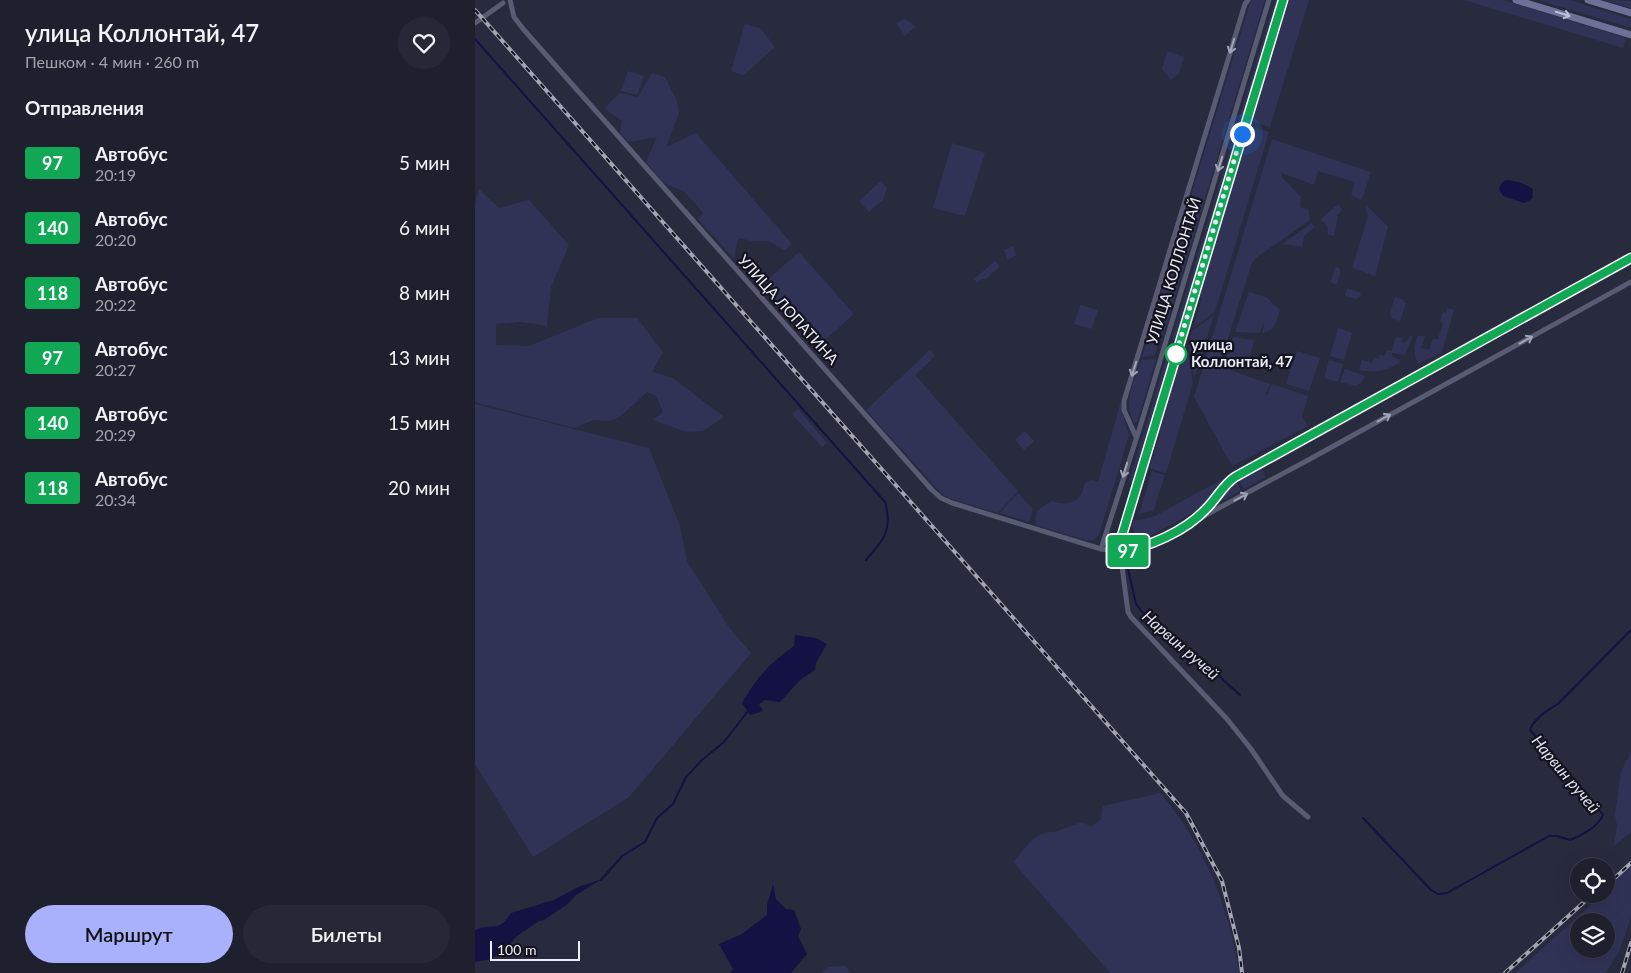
<!DOCTYPE html>
<html lang="ru">
<head>
<meta charset="utf-8">
<style>
	:root { --surface:#1e202e; --page:#262836; --text:#f1f3f6; --muted:#a1a3aa; --line:#3c3e4a; --accent:#a9b0fc }
	body { margin:0; font-family:Lato,sans-serif; background:var(--page); color:var(--text); height:100vh; display:flex; flex-direction:column; font-size:19px; white-space:nowrap }
	* { box-sizing:border-box; margin:0 }
	p { font-size:16px; color:var(--muted) }
	.icon { flex:none; width:28px; height:28px; fill:none; stroke:currentColor; stroke-width:2; stroke-linecap:round; stroke-linejoin:round }
	.map { position:relative; flex:1; overflow:hidden }
	.side { display:flex; flex-direction:column; background:var(--surface); width:475px }
	.side>* { flex:none }
	.badge { padding:0 10px; border-radius:4px; font-size:18px; line-height:32px }
	.buttons { position:absolute; left:1095px; top:858px; display:grid; gap:10px }
	.buttons a { display:grid; place-items:center; width:45px; height:45px; border-radius:50%; background:var(--surface); box-shadow:0 5px 20px #0002,0 0 0 1px var(--line); font-size:25px }
	.scale { position:absolute; left:15px; bottom:12px; width:90px; box-sizing:border-box; padding-left:5px; border:2px solid #eaecf9; border-top:0; font-size:14px; line-height:18px; white-space:nowrap; color:#eaecf9; -webkit-text-stroke:4px #12131c; paint-order:stroke }
	.you { position:absolute; width:25px; height:25px; margin:-12px; border:4px solid #fff; border-radius:50%; background:#1a73e8; box-shadow:0 0 0 8px #1a73e833 }
	.map>.badge { position:absolute; translate:-50% -50%; box-shadow:0 0 0 2px #fff }
	h2 { padding:0 25px; font-size:19px; line-height:45px }
	.round { display:grid; place-items:center; flex:none; width:52px; height:52px; border-radius:26px; background:var(--page) }
	.head { display:flex; align-items:center; justify-content:space-between; height:85px; padding:0 25px }
	h1 { font-size:24px; font-weight:600; line-height:38px }
	.primary-button { display:flex; gap:10px; margin-top:auto; padding:10px 25px }
	.primary-button a { flex:1; height:58px; border-radius:30px; background:var(--accent); color:#111; font-size:20px; font-weight:600; line-height:58px; text-align:center }
	.primary-button a+a { background:var(--page); color:var(--text) }
	ul { padding:0; list-style:none }
	li { display:flex; align-items:center; gap:15px; height:65px; padding:0 25px }
	li div { flex:1 }
	li b { display:block; font-size:19px }
	li em { font-style:normal }
	li .badge { min-width:55px; font-weight:700; text-align:center }
	main { display:flex; flex:1; min-height:0 }
	.map>svg:first-child { display:block }
	.green { fill:#303356; fill-rule:evenodd }
	.water { fill:#141143 }
	.lines { fill:none; stroke-linecap:round; stroke-linejoin:round }
	.stream { stroke:#141143; stroke-width:2 }
	.minor { stroke:#585b72; stroke-width:5 }
	.secondary { stroke:#6d7197; stroke-width:7 }
	.rail-casing { stroke:#a3a5b5; stroke-width:4 }
	.rail { stroke:#12131c; stroke-width:2; stroke-dasharray:5.5; stroke-linecap:butt }
	.oneway { stroke:#bec1d7 }
	.oneway2 { stroke:#a1a4b6 }
	.line-casing { stroke:#fff; stroke-width:11 }
	.line { stroke:#10a855; stroke-width:8 }
	.walk { stroke:#eaecf9; stroke-width:5; stroke-dasharray:0 9 }
	.stop-dot { fill:#fff; stroke:#10a855; stroke-width:2.5 }
	.labels { text-anchor:middle; stroke-width:4.5; stroke-linejoin:round; paint-order:stroke }
	.street-label { font-size:15px; fill:#eaecf9; stroke:#12131c }
	.stop-label { font-size:15px; font-weight:bold; fill:#eaecf9; stroke:#12131c; text-anchor:start }
	.water-label { font-size:16px; font-style:italic; fill:#dcdff0; stroke:#12131c }
</style>
</head>
<body>
<main>
<section class="side">
<div class="head"><div><h1>улица Коллонтай, 47</h1><p>Пешком · 4 мин · 260 m</p></div><a class="round"><svg class="icon" aria-label="heart" viewBox="0 0 24 24"><path d="M12 20l-8-8c-3-5 5-10 8-4 3-6 11-1 8 4z"/></svg></a></div>
<h2>Отправления</h2>
<ul>
<li><span class="badge" style="background:#10a855;color:#fff">97</span><div><b>Автобус</b><p>20:19</p></div><em>5 мин</em></li>
<li><span class="badge" style="background:#10a855;color:#fff">140</span><div><b>Автобус</b><p>20:20</p></div><em>6 мин</em></li>
<li><span class="badge" style="background:#10a855;color:#fff">118</span><div><b>Автобус</b><p>20:22</p></div><em>8 мин</em></li>
<li><span class="badge" style="background:#10a855;color:#fff">97</span><div><b>Автобус</b><p>20:27</p></div><em>13 мин</em></li>
<li><span class="badge" style="background:#10a855;color:#fff">140</span><div><b>Автобус</b><p>20:29</p></div><em>15 мин</em></li>
<li><span class="badge" style="background:#10a855;color:#fff">118</span><div><b>Автобус</b><p>20:34</p></div><em>20 мин</em></li>
</ul>
<div class="primary-button"><a>Маршрут</a><a>Билеты</a></div>
</section>
<div class="map">
<svg width="1156" height="973" viewBox="0 0 1156 973">
	<rect width="100%" height="100%" fill="#282a3e"/>
	<g class="green">
		<path d="M 776,0 L 790,0 L 688,336 L 674,332 Z"/>
		<path d="M 800,0 L 803,0 L 700,340 L 697,339 Z"/>
		<path d="M 814,0 L 834,0 L 795,127 L 777,121 Z"/>
		<path d="M 989,0 L 1028,0 L 1151,38 L 1148,48 Z"/>
		<path d="M 1063,0 L 1095,0 L 1156,19 L 1156,28 Z"/>
		<path d="M 1129,0 L 1156,1 L 1156,8 Z"/>
		<path d="M 430,19 L 441,26 L 430,36 L 421,23 Z"/>
		<path d="M 270,24 L 285,28 L 300,47 L 269,75 L 256,71 Z"/>
		<path d="M 692,51 L 709,57 L 704,74 L 696,80 L 687,69 Z"/>
		<path d="M 153,71 L 169,76 L 162,95 L 146,91 Z"/>
		<path d="M 177,73 L 190,77 L 202,101 L 204,113 L 191,147 L 221,133 L 317,244 L 310,250 L 293,241 L 277,241 L 263,238 L 259,259 L 223,219 L 228,213 L 210,192 L 189,183 L 171,162 L 182,137 L 153,142 L 145,133 L 147,121 L 129,108 L 145,93 L 163,97 Z"/>
		<path d="M 775,126 L 794,132 L 740,312 L 718,328 L 727,298 L 723,297 Z"/>
		<path d="M 797,139 L 896,172 L 887,199 L 885,200 L 876,195 L 880,182 L 843,171 L 839,185 L 807,173 L 806,176 L 826,197 L 825,207 L 833,209 L 835,220 L 782,257 L 777,263 L 744,366 L 795,384 L 791,394 L 792,395 L 797,384 L 833,396 L 827,417 L 833,426 L 757,466 L 719,397 Z"/>
		<path d="M 477,143 L 510,153 L 490,216 L 458,208 Z"/>
		<path d="M 406,181 L 412,188 L 408,200 L 394,212 L 384,201 Z"/>
		<path d="M 4,189 L 24,208 L 54,200 L 94,245 L 76,287 L 72,326 L 46,322 L 21,324 L 21,345 L 54,346 L 123,318 L 162,318 L 188,352 L 177,372 L 198,378 L 249,417 L 228,431 L 211,432 L 178,420 L 188,412 L 181,396 L 172,392 L 146,416 L 135,421 L 119,420 L 99,428 L 0,402 L 0,206 Z"/>
		<path d="M 863,204 L 867,210 L 862,216 L 863,217 L 859,236 L 854,235 L 852,232 L 853,229 L 849,222 L 847,222 L 846,219 Z"/>
		<path d="M 891,205 L 913,227 L 900,276 L 877,268 L 893,216 L 890,208 Z"/>
		<path d="M 837,223 L 840,227 L 829,236 L 827,247 L 807,244 Z"/>
		<path d="M 538,246 L 541,255 L 533,260 L 529,250 Z"/>
		<path d="M 324,252 L 379,314 L 342,347 L 286,285 Z"/>
		<path d="M 520,261 L 525,266 L 511,279 L 507,279 L 502,283 L 499,279 Z"/>
		<path d="M 861,267 L 864,268 L 866,272 L 861,285 L 856,282 L 859,270 Z"/>
		<path d="M 872,288 L 886,293 L 885,297 L 881,299 L 870,296 Z"/>
		<path d="M 774,292 L 791,297 L 805,310 C 801,322 801,331 787,333 L 790,319 L 785,333 L 760,332 Z"/>
		<path d="M 920,297 L 929,300 L 929,302 L 931,303 L 925,321 L 917,319 L 915,313 Z"/>
		<path d="M 605,305 L 623,310 L 617,329 L 599,324 Z"/>
		<path d="M 972,308 L 979,310 L 967,352 L 943,364 C 939,353 937,347 943,336 L 950,336 L 946,348 L 954,350 L 958,339 L 963,339 L 968,323 L 965,321 L 968,312 L 971,313 Z"/>
		<path d="M 739,315 L 719,379 L 714,343 L 717,331 Z"/>
		<path d="M 863,328 L 877,333 L 869,360 L 855,356 Z"/>
		<path d="M 674,335 L 685,338 L 680,355 L 667,357 Z"/>
		<path d="M 936,335 L 938,336 L 930,355 L 917,353 L 917,357 L 924,359 L 925,362 C 911,372 900,373 884,370 L 887,360 L 897,363 L 899,357 L 903,359 L 905,354 L 909,356 L 912,350 L 916,351 L 921,337 L 927,338 L 926,342 L 930,343 Z"/>
		<path d="M 758,337 L 779,340 L 774,362 L 750,361 Z"/>
		<path d="M 696,342 L 699,343 L 657,482 L 655,483 L 654,481 Z"/>
		<path d="M 455,350 L 460,356 L 440,375 L 543,491 L 523,513 L 473,498 L 466,493 L 391,410 Z"/>
		<path d="M 710,351 L 713,352 L 718,383 L 691,473 L 674,468 L 684,437 L 685,422 L 703,363 L 706,364 Z"/>
		<path d="M 822,351 L 845,358 L 834,391 L 811,384 Z"/>
		<path d="M 679,359 L 681,360 L 662,422 L 659,423 C 647,403 660,381 666,360 Z"/>
		<path d="M 854,360 L 868,364 L 863,382 L 849,378 Z"/>
		<path d="M 870,369 L 890,376 L 886,383 L 881,386 L 865,382 Z"/>
		<path d="M 646,401 L 647,412 L 654,435 L 624,535 L 618,540 L 610,540 L 561,525 C 558,511 567,507 577,501 C 592,507 608,502 609,484 L 616,480 L 623,482 Z"/>
		<path d="M 0,404 L 174,448 L 205,526 L 212,561 L 253,626 L 276,653 L 154,797 L 58,857 L 0,764 Z"/>
		<path d="M 323,409 L 352,443 L 347,447 L 317,414 Z"/>
		<path d="M 550,431 L 559,441 L 549,450 L 540,440 Z"/>
		<path d="M 785,466 L 791,477 L 769,489 L 762,478 Z"/>
		<path d="M 677,471 L 690,475 L 679,509 L 677,511 L 664,514 Z"/>
		<path d="M 753,476 L 737,499 L 727,508 L 671,538 L 660,534 L 657,526 L 658,521 L 678,517 Z"/>
		<path d="M 760,479 L 766,490 L 745,502 L 743,499 L 753,486 Z"/>
		<path d="M 543,493 L 558,509 L 554,522 L 525,513 Z"/>
		<path d="M 1156,751 L 1156,832 L 1139,846 L 1142,826 L 1140,815 L 1146,772 Z"/>
		<path d="M 685,793 C 729,844 754,906 764,973 L 635,973 L 538,862 L 556,841 L 564,835 L 573,832 L 580,832 L 607,822 L 617,827 L 626,819 L 628,806 Z"/>
		<path d="M 1156,867 L 1156,917 L 1144,952 L 1131,973 L 1040,973 L 1128,894 L 1131,894 L 1131,890 ZM 1131,921 L 1131,949 L 1104,949 L 1104,921 Z"/>
		<path d="M 371,966 L 375,973 L 346,973 L 354,967 Z"/>
	</g>
	<g class="water">
		<path d="M 1030,180 C 1038,180 1052,184 1058,190 L 1057,199 L 1049,203 L 1028,196 L 1024,189 L 1026,184 Z"/>
		<path d="M 320,635 L 341,638 L 352,644 L 341,663 L 340,670 L 325,680 L 305,702 L 290,700 L 284,704 L 288,711 L 275,715 L 267,703 C 280,679 297,661 319,646 Z"/>
		<path d="M 127,879 L 101,895 L 94,903 L 69,920 L 64,921 L 41,937 L 31,949 L 16,959 L 0,962 L 0,930 C 19,922 23,934 36,913 L 79,900 L 103,887 Z"/>
		<path d="M 298,884 L 301,899 L 311,909 L 319,910 L 326,929 L 323,936 L 332,954 L 316,973 L 255,973 L 258,969 L 244,944 L 267,934 L 292,915 L 292,905 Z"/>
	</g>
	<g class="lines">
		<g class="stream">
			<path d="M 0,39 L 410,502 C 418,529 409,540 391,560"/>
			<path d="M 651,560 L 661,604 L 667,612 L 689,634 L 745,677 L 765,695"/>
			<path d="M 888,818 L 956,890 L 963,894 L 972,893 L 1074,836 L 1082,836 L 1095,840 C 1106,836 1124,826 1128,815 L 1112,794 L 1055,730 C 1059,718 1072,711 1083,704 L 1156,630"/>
			<path d="M 126,880 L 147,856 L 170,842 L 182,818 L 198,804 L 211,777 L 227,760 L 249,742 L 273,711"/>
		</g>
		<g class="minor">
			<path d="M 35,0 L 39,17 L 49,30 L 457,490 L 466,498 L 477,503 L 626,549 C 651,554 667,547 690,537 L 835,459 L 1156,282"/>
			<path d="M 0,23 L 28,3"/>
			<path d="M 661,437 L 649,410 L 649,401 L 770,4 L 773,0"/>
			<path d="M 725,516 L 739,500 L 753,481 L 760,477 L 1156,258"/>
			<path d="M 626,549 L 666,424 L 794,0"/>
			<path d="M 642,552 L 808,0"/>
			<path d="M 642,552 L 646,559 L 653,612 L 656,617 L 752,719 L 776,749 L 808,796 L 833,817"/>
		</g>
		<g class="secondary">
			<path d="M 1041,0 L 1156,35"/>
			<path d="M 1113,0 L 1156,13"/>
		</g>
		<g class="rail-casing">
			<g id="rail">
				<path d="M 0,10 L 711,813 L 747,881 L 764,948 L 767,973"/>
				<path d="M 1131,886 L 1156,863"/>
				<path d="M 1030,973 L 1118,894"/>
				<path d="M 1147,973 L 1156,943"/>
			</g>
		</g>
		<use href="#rail" class="rail"/>
	</g>
	<defs><path id="oneway-shaft" d="M-6 0H5M1.5-3L5.5 0L1.5 3" fill="none" stroke-width="1.6" stroke-linecap="round" stroke-linejoin="round" transform="scale(1.25)"/></defs>
	<use class="oneway" href="#oneway-shaft" transform="translate(1088 14) rotate(17)"/>
	<g class="oneway2">
		<use href="#oneway-shaft" transform="translate(757 46) rotate(107)"/>
		<use href="#oneway-shaft" transform="translate(745 164) rotate(107)"/>
		<use href="#oneway-shaft" transform="translate(1051 340) rotate(-29)"/>
		<use href="#oneway-shaft" transform="translate(659 369) rotate(107)"/>
		<use href="#oneway-shaft" transform="translate(909 418) rotate(-29)"/>
		<use href="#oneway-shaft" transform="translate(650 470) rotate(107)"/>
		<use href="#oneway-shaft" transform="translate(766 497) rotate(-28)"/>
	</g>
	<g class="lines">
		<g class="line-casing">
			<path id="line" d="M 808,0 L 642,552 C 673,548 711,531 732,508 C 742,498 748,485 760,477 L 1156,258"/>
		</g>
		<use href="#line" class="line"/>
		<path class="walk" d="M 701,354 L 700,357 L 767,134"/>
	</g>
	<circle class="stop-dot" cx="701" cy="354" r="10"/>
	<g class="labels">
		<g class="street-label">
			<text transform="translate(699 271) rotate(-73)" y="5">УЛИЦА КОЛЛОНТАЙ</text>
			<text transform="translate(313 310) rotate(48)" y="5">УЛИЦА ЛОПАТИНА</text>
		</g>
		<g class="stop-label">
			<text x="716" y="350">улица<tspan x="716" dy="17">Коллонтай, 47</tspan></text>
		</g>
		<g class="water-label">
			<text transform="translate(706 645) rotate(41)" y="6">Нарвин ручей</text>
			<text transform="translate(1091 774) rotate(50)" y="6">Нарвин ручей</text>
		</g>
	</g>
</svg>
<div class="buttons">
<a><svg class="icon" aria-label="locate" viewBox="0 0 24 24"><circle cx="12" cy="12" r="6"/><path d="M12 2v4M12 18v4M2 12h4M18 12h4"/></svg></a>
<a><svg class="icon" aria-label="layers" viewBox="0 0 24 24"><path d="M12 4l9 5-9 5-9-5zM3 14l9 5 9-5"/></svg></a>
</div>
<div class="scale">100 m</div>
<div class="you" style="left:767px;top:134px"></div>
<b class="badge" style="left:653px;top:551px;background:#10a855;color:#fff">97</b>
</div>
</main>
</body>
</html>
